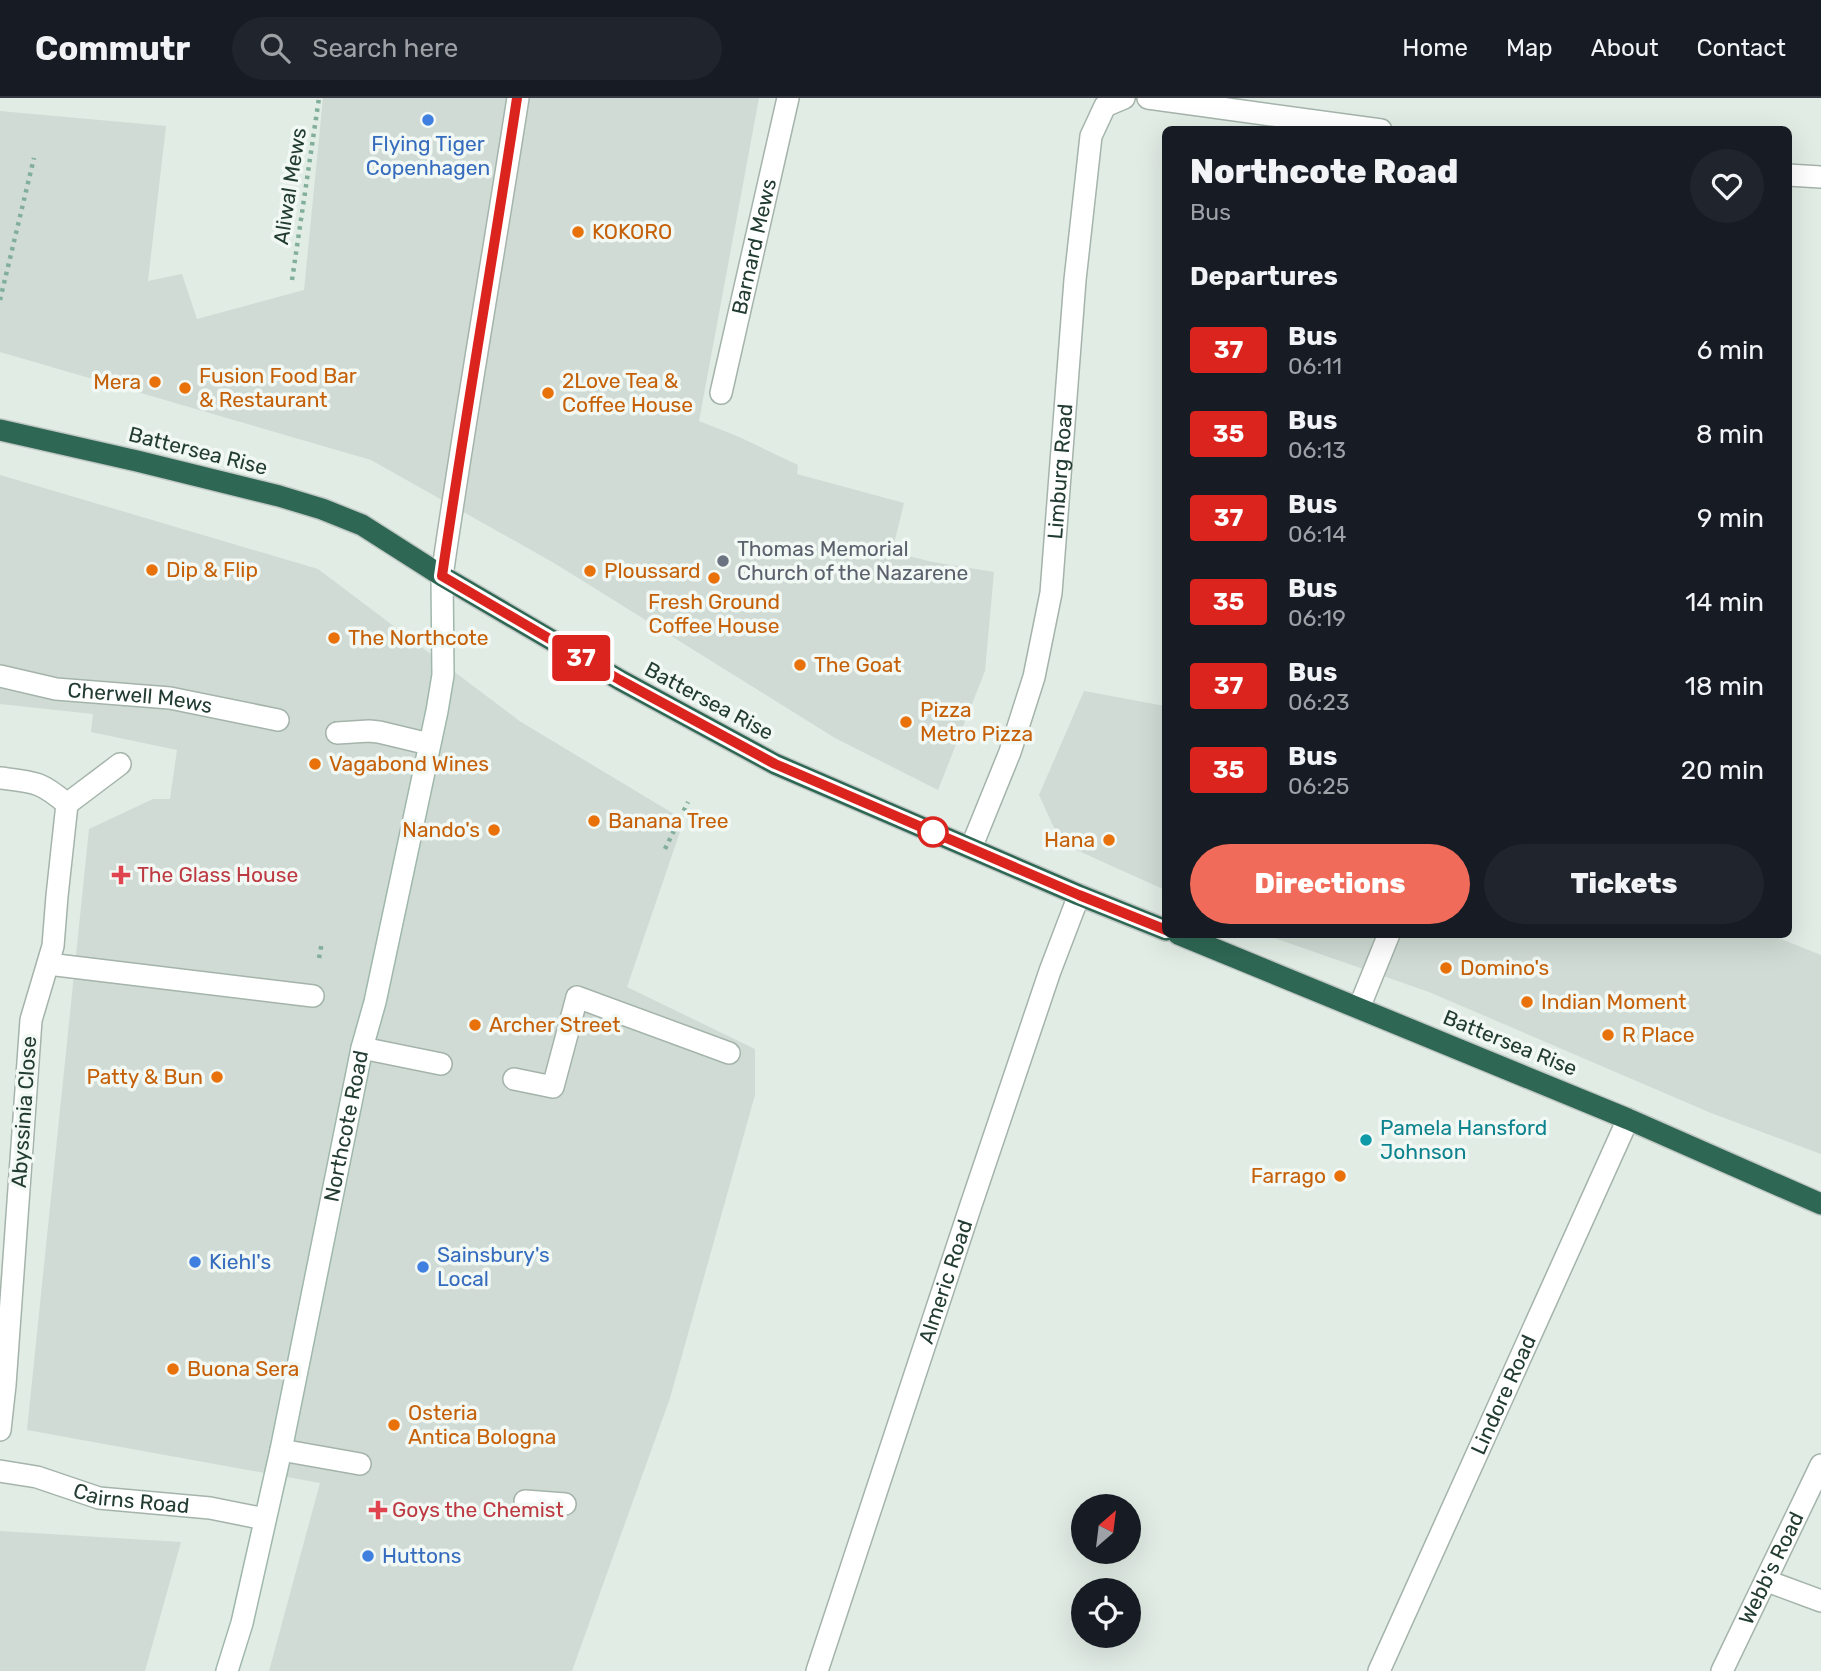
<!DOCTYPE html>
<html lang="en">
<head>
<meta charset="utf-8">
<style>
	:root { --surface:#171b24; --page:#20242c; --text:#f1f3f6; --muted:#9ea1a6; --line:#363941; --accent:#f16b5a }
	body { margin:0; font-family:Rubik,sans-serif; background:var(--page); color:var(--text); height:100vh; display:flex; flex-direction:column; font-size:26px; white-space:nowrap }
	* { box-sizing:border-box; margin:0 }
	p { font-size:23px; color:var(--muted) }
	.icon { flex:none; width:38px; height:38px; fill:none; stroke:currentColor; stroke-width:2; stroke-linecap:round; stroke-linejoin:round }
	.map { position:relative; flex:1; overflow:hidden }
	.side { position:absolute; left:1162px; top:28px; width:630px; height:812px; display:flex; flex-direction:column; background:var(--surface); border-radius:10px; box-shadow:0 7px 28px #0002 }
	.side>* { flex:none }
	.badge { padding:0 14px; border-radius:5px; font-size:24px; line-height:46px }
	.needle { width:46px; rotate:28deg }
	.buttons { position:absolute; left:1071px; top:1396px; display:grid; gap:14px }
	.buttons a { display:grid; place-items:center; width:70px; height:70px; border-radius:50%; background:var(--surface); box-shadow:0 7px 28px #0002; font-size:35px }
	.map>.badge { position:absolute; translate:-50% -50%; box-shadow:0 0 0 4px #fff }
	h2 { padding:0 28px; font-size:26px; line-height:63px }
	.round { display:grid; place-items:center; flex:none; width:74px; height:74px; border-radius:37px; background:var(--page) }
	.head { display:flex; align-items:center; justify-content:space-between; height:119px; padding:0 28px }
	h1 { font-size:33px; font-weight:800; line-height:52px }
	.action { display:flex; gap:14px; margin-top:auto; padding:14px 28px }
	.action a { flex:1; height:80px; border-radius:42px; background:var(--accent); color:#fff; font-size:28px; font-weight:800; line-height:80px; text-align:center }
	.action a+a { background:var(--page); color:var(--text) }
	ul { padding:0; list-style:none }
	li { display:flex; align-items:center; gap:21px; height:84px; padding:0 28px }
	li div { flex:1 }
	li b { display:block; font-size:26px }
	li em { font-style:normal }
	li .badge { min-width:77px; font-weight:700; text-align:center }
	header { display:flex; align-items:center; gap:42px; box-sizing:border-box; height:98px; padding:0 35px; background:var(--surface); border-bottom:2px solid var(--line) }
	header strong { font-size:33px }
	nav { display:flex; gap:38px; margin-inline-start:auto; font-size:24px }
	.search { width:490px; height:63px; background:var(--page); display:flex; align-items:center; gap:18px; box-sizing:border-box; padding:0 24px; border-radius:38px; color:var(--muted); font-size:26px }
	.map>svg:first-child { display:block }
	.built { fill:#cfdbd4 }
	.lines { fill:none; stroke-linecap:round; stroke-linejoin:round }
	.lane-casing { stroke:#a4b4ab; stroke-width:24 }
	.street-casing { stroke:#a4b4ab; stroke-width:24 }
	.secondary-casing { stroke:#a0b7ac; stroke-width:24 }
	.highway-casing { stroke:#c1c8c5; stroke-width:24 }
	.path { stroke:#82af9b; stroke-width:4.5; stroke-dasharray:3.5 5; stroke-linecap:butt }
	.lane { stroke:#fff; stroke-width:21 }
	.street { stroke:#fff; stroke-width:21 }
	.secondary { stroke:#fff; stroke-width:21 }
	.highway { stroke:#2e6854; stroke-width:21 }
	.line-casing { stroke:#fff; stroke-width:16 }
	.line { stroke:#dc241f; stroke-width:10 }
	.shop-dot { fill:#3f7fe0; stroke:#f2f8f4; stroke-width:2.5 }
	.food-dot { fill:#e8710a; stroke:#f2f8f4; stroke-width:2.5 }
	.worship-dot { fill:#6b7280; stroke:#f2f8f4; stroke-width:2.5 }
	.stop-dot { fill:#fff; stroke:#dc241f; stroke-width:3.5 }
	.health-dot { fill:#e0444e; stroke:#f2f8f4; stroke-width:2.5 }
	.culture-dot { fill:#0f9aa8; stroke:#f2f8f4; stroke-width:2.5 }
	.labels { text-anchor:middle; stroke-width:7; stroke-linejoin:round; paint-order:stroke }
	.shop-label { font-size:21px; fill:#366cbe; stroke:#f2f8f4; text-anchor:start }
	.street-label { font-size:21px; fill:#223c31; stroke:#f2f8f4 }
	.food-label { font-size:21px; fill:#c56008; stroke:#f2f8f4; text-anchor:start }
	.worship-label { font-size:21px; fill:#5b616d; stroke:#f2f8f4; text-anchor:start }
	.health-label { font-size:21px; fill:#be3a42; stroke:#f2f8f4; text-anchor:start }
	.culture-label { font-size:21px; fill:#0d838f; stroke:#f2f8f4; text-anchor:start }
</style>
</head>
<body>
<header>
<strong>Commutr</strong>
<div class="search"><svg class="icon" aria-label="search" viewBox="0 0 24 24"><circle cx="10" cy="10" r="6"/><path d="M15 15l6 6"/></svg>Search here</div>
<nav><a>Home</a><a>Map</a><a>About</a><a>Contact</a></nav>
</header>
<div class="map">
<svg width="1821" height="1573" viewBox="0 0 1821 1573">
	<rect width="100%" height="100%" fill="#e1ece5"/>
	<g class="built">
		<path d="M 323,0 L 759,0 L 699,323 L 737,338 L 798,367 L 797,376 L 904,405 L 892,454 L 933,464 L 994,474 L 985,573 L 938,692 L 835,640 L 554,465 L 371,362 L 0,254 L 0,13 L 166,28 L 148,183 L 182,176 L 197,221 L 304,192 Z"/>
		<path d="M 0,377 L 318,471 L 521,624 L 684,722 L 627,889 L 755,951 L 755,997 L 670,1300 L 572,1573 L 269,1573 L 320,1385 L 27,1332 L 89,731 L 153,701 L 170,701 L 177,652 L 91,634 L 93,616 L 0,606 Z"/>
		<path d="M 1084,593 L 1165,608 L 1165,792 L 1061,745 L 1039,697 Z"/>
		<path d="M 1266,837 L 1771,837 L 1821,857 L 1821,1056 L 1711,1015 L 1429,894 Z"/>
		<path d="M 0,1433 L 181,1444 L 145,1573 L 0,1573 Z"/>
	</g>
	<g class="lines">
		<g class="lane-casing">
			<g id="lane">
				<path d="M 442,478 C 465,319 493,160 518,0"/>
				<path id="s1" d="M 0,578 L 56,591 L 170,600 L 278,622"/>
				<path d="M 337,635 L 369,633 L 379,634 L 429,646"/>
				<path d="M 67,706 L 120,666"/>
				<path d="M 362,950 L 441,966"/>
				<path d="M 514,981 L 553,989 L 577,899 L 729,955"/>
				<path d="M 281,1352 L 360,1366"/>
				<path d="M 525,1403 L 565,1406"/>
				<path d="M 1767,1483 L 1821,1503"/>
			</g>
		</g>
		<g class="street-casing">
			<g id="street">
				<path d="M 1148,0 L 1381,32"/>
				<path d="M 1788,77 L 1821,79"/>
				<path id="s2" d="M 721,295 L 788,0"/>
				<path d="M 0,680 C 34,684 40,683 67,706 L 57,798 L 53,848 L 31,922 L 5,1287 L 0,1332"/>
				<path id="s3" d="M 971,750 L 1010,654 L 1034,579 L 1051,495 L 1075,182 L 1091,38 L 1105,8 L 1124,0"/>
				<path d="M 48,866 L 313,898"/>
				<path d="M 1359,910 L 1389,836"/>
				<path id="s4" d="M 0,1373 L 37,1379 L 99,1400 L 210,1410 L 265,1421"/>
				<path id="s5" d="M 817,1573 L 971,1107 L 1050,873 L 1079,797"/>
				<path id="s6" d="M 1379,1573 L 1628,1021"/>
				<path id="s7" d="M 1722,1573 L 1821,1367"/>
			</g>
		</g>
		<g class="secondary-casing">
			<g id="secondary">
				<path id="s8" d="M 227,1573 L 242,1525 L 281,1352 L 362,950 L 375,904 L 437,613 L 443,577 L 442,478"/>
			</g>
		</g>
		<g class="highway-casing">
			<g id="highway">
				<path d="M 0,332 L 137,363 L 279,398 L 322,411 L 362,427 L 442,478 L 620,582 L 775,666 L 1079,797 L 1166,832"/>
				<path d="M 1178,836 L 1628,1021 L 1821,1106"/>
			</g>
		</g>
		<g class="path">
			<path d="M 292,182 L 319,0"/>
			<path d="M 0,202 L 34,60"/>
			<path d="M 665,751 L 688,704"/>
			<path d="M 319,860 L 322,844"/>
		</g>
		<use href="#lane" class="lane"/>
		<use href="#street" class="street"/>
		<use href="#secondary" class="secondary"/>
		<use href="#highway" class="highway"/>
	</g>
	<g class="lines">
		<g class="line-casing">
			<path id="line" d="M 517,0 C 493,160 465,319 442,478 L 620,582 L 775,666 L 1079,797 L 1166,832"/>
		</g>
		<use href="#line" class="line"/>
	</g>
	<g class="shop-dot">
		<circle cx="428" cy="22" r="7"/>
		<circle cx="195" cy="1164" r="7"/>
		<circle cx="423" cy="1169" r="7"/>
		<circle cx="368" cy="1458" r="7"/>
	</g>
	<g class="food-dot">
		<circle cx="578" cy="134" r="7"/>
		<circle cx="155" cy="284" r="7"/>
		<circle cx="185" cy="290" r="7"/>
		<circle cx="548" cy="295" r="7"/>
		<circle cx="152" cy="472" r="7"/>
		<circle cx="590" cy="473" r="7"/>
		<circle cx="714" cy="480" r="7"/>
		<circle cx="334" cy="540" r="7"/>
		<circle cx="800" cy="567" r="7"/>
		<circle cx="906" cy="624" r="7"/>
		<circle cx="315" cy="666" r="7"/>
		<circle cx="594" cy="723" r="7"/>
		<circle cx="494" cy="732" r="7"/>
		<circle cx="1109" cy="742" r="7"/>
		<circle cx="1446" cy="870" r="7"/>
		<circle cx="1527" cy="904" r="7"/>
		<circle cx="475" cy="927" r="7"/>
		<circle cx="1608" cy="937" r="7"/>
		<circle cx="217" cy="979" r="7"/>
		<circle cx="1340" cy="1078" r="7"/>
		<circle cx="173" cy="1271" r="7"/>
		<circle cx="394" cy="1327" r="7"/>
	</g>
	<circle class="worship-dot" cx="723" cy="463" r="7"/>
	<circle class="stop-dot" cx="933" cy="734" r="14"/>
	<g class="health-dot">
		<path d="M117.5 766.5h7v7h7v7h-7v7h-7v-7h-7v-7h7z"/>
		<path d="M374.5 1401.5h7v7h7v7h-7v7h-7v-7h-7v-7h7z"/>
	</g>
	<circle class="culture-dot" cx="1366" cy="1042" r="7"/>
	<g class="labels">
		<g class="shop-label">
			<text x="428" y="53" text-anchor="middle">Flying Tiger<tspan x="428" dy="24">Copenhagen</tspan></text>
			<text x="437" y="1164">Sainsbury's<tspan x="437" dy="24">Local</tspan></text>
			<text x="209" y="1171">Kiehl's</text>
			<text x="382" y="1465">Huttons</text>
		</g>
		<g class="street-label">
			<text transform="translate(290 88) rotate(-81)" y="7">Aliwal Mews</text>
			<text dy="7" stroke="none"><textPath href="#s2" startOffset="150">Barnard Mews</textPath></text>
			<text transform="translate(198 353) rotate(14)" y="7">Battersea Rise</text>
			<text dy="7" stroke="none"><textPath href="#s3" startOffset="390">Limburg Road</textPath></text>
			<text dy="7" stroke="none"><textPath href="#s1" startOffset="142">Cherwell Mews</textPath></text>
			<text transform="translate(709 603) rotate(28)" y="7">Battersea Rise</text>
			<text transform="translate(1510 945) rotate(22)" y="7">Battersea Rise</text>
			<text transform="translate(24 1014) rotate(-86)" y="7">Abyssinia Close</text>
			<text dy="7" stroke="none"><textPath href="#s8" startOffset="558">Northcote Road</textPath></text>
			<text dy="7" stroke="none"><textPath href="#s5" startOffset="410">Almeric Road</textPath></text>
			<text dy="7" stroke="none"><textPath href="#s6" startOffset="303">Lindore Road</textPath></text>
			<text dy="7" stroke="none"><textPath href="#s4" startOffset="135">Cairns Road</textPath></text>
			<text dy="7" stroke="none"><textPath href="#s7" startOffset="114">Webb's Road</textPath></text>
		</g>
		<g class="food-label">
			<text x="592" y="141">KOKORO</text>
			<text x="199" y="285">Fusion Food Bar<tspan x="199" dy="24">&amp; Restaurant</tspan></text>
			<text x="562" y="290">2Love Tea &amp;<tspan x="562" dy="24">Coffee House</tspan></text>
			<text x="141" y="291" text-anchor="end">Mera</text>
			<text x="166" y="479">Dip &amp; Flip</text>
			<text x="604" y="480">Ploussard</text>
			<text x="714" y="511" text-anchor="middle">Fresh Ground<tspan x="714" dy="24">Coffee House</tspan></text>
			<text x="348" y="547">The Northcote</text>
			<text x="814" y="574">The Goat</text>
			<text x="920" y="619">Pizza<tspan x="920" dy="24">Metro Pizza</tspan></text>
			<text x="329" y="673">Vagabond Wines</text>
			<text x="608" y="730">Banana Tree</text>
			<text x="480" y="739" text-anchor="end">Nando's</text>
			<text x="1095" y="749" text-anchor="end">Hana</text>
			<text x="1460" y="877">Domino's</text>
			<text x="1541" y="911">Indian Moment</text>
			<text x="489" y="934">Archer Street</text>
			<text x="1622" y="944">R Place</text>
			<text x="203" y="986" text-anchor="end">Patty &amp; Bun</text>
			<text x="1326" y="1085" text-anchor="end">Farrago</text>
			<text x="187" y="1278">Buona Sera</text>
			<text x="408" y="1322">Osteria<tspan x="408" dy="24">Antica Bologna</tspan></text>
		</g>
		<g class="worship-label">
			<text x="737" y="458">Thomas Memorial<tspan x="737" dy="24">Church of the Nazarene</tspan></text>
		</g>
		<g class="health-label">
			<text x="137" y="784">The Glass House</text>
			<text x="392" y="1419">Goys the Chemist</text>
		</g>
		<g class="culture-label">
			<text x="1380" y="1037">Pamela Hansford<tspan x="1380" dy="24">Johnson</tspan></text>
		</g>
	</g>
</svg>
<div class="buttons">
<a><svg class="needle" viewBox="-14 -14 28 28"><path d="M0-13l5 13h-10z" fill="#e53935"/><path d="M0 13l5-13h-10z" fill="#9ea1a6"/></svg></a>
<a><svg class="icon" aria-label="locate" viewBox="0 0 24 24"><circle cx="12" cy="12" r="6"/><path d="M12 2v4M12 18v4M2 12h4M18 12h4"/></svg></a>
</div>
<b class="badge" style="left:581px;top:560px;background:#dc241f;color:#fff">37</b>
<section class="side">
<div class="head"><div><h1>Northcote Road</h1><p>Bus</p></div><a class="round"><svg class="icon" aria-label="heart" viewBox="0 0 24 24"><path d="M12 20l-8-8c-3-5 5-10 8-4 3-6 11-1 8 4z"/></svg></a></div>
<h2>Departures</h2>
<ul>
<li><span class="badge" style="background:#dc241f;color:#fff">37</span><div><b>Bus</b><p>06:11</p></div><em>6 min</em></li>
<li><span class="badge" style="background:#dc241f;color:#fff">35</span><div><b>Bus</b><p>06:13</p></div><em>8 min</em></li>
<li><span class="badge" style="background:#dc241f;color:#fff">37</span><div><b>Bus</b><p>06:14</p></div><em>9 min</em></li>
<li><span class="badge" style="background:#dc241f;color:#fff">35</span><div><b>Bus</b><p>06:19</p></div><em>14 min</em></li>
<li><span class="badge" style="background:#dc241f;color:#fff">37</span><div><b>Bus</b><p>06:23</p></div><em>18 min</em></li>
<li><span class="badge" style="background:#dc241f;color:#fff">35</span><div><b>Bus</b><p>06:25</p></div><em>20 min</em></li>
</ul>
<div class="action"><a>Directions</a><a>Tickets</a></div>
</section>
</div>
</body>
</html>
